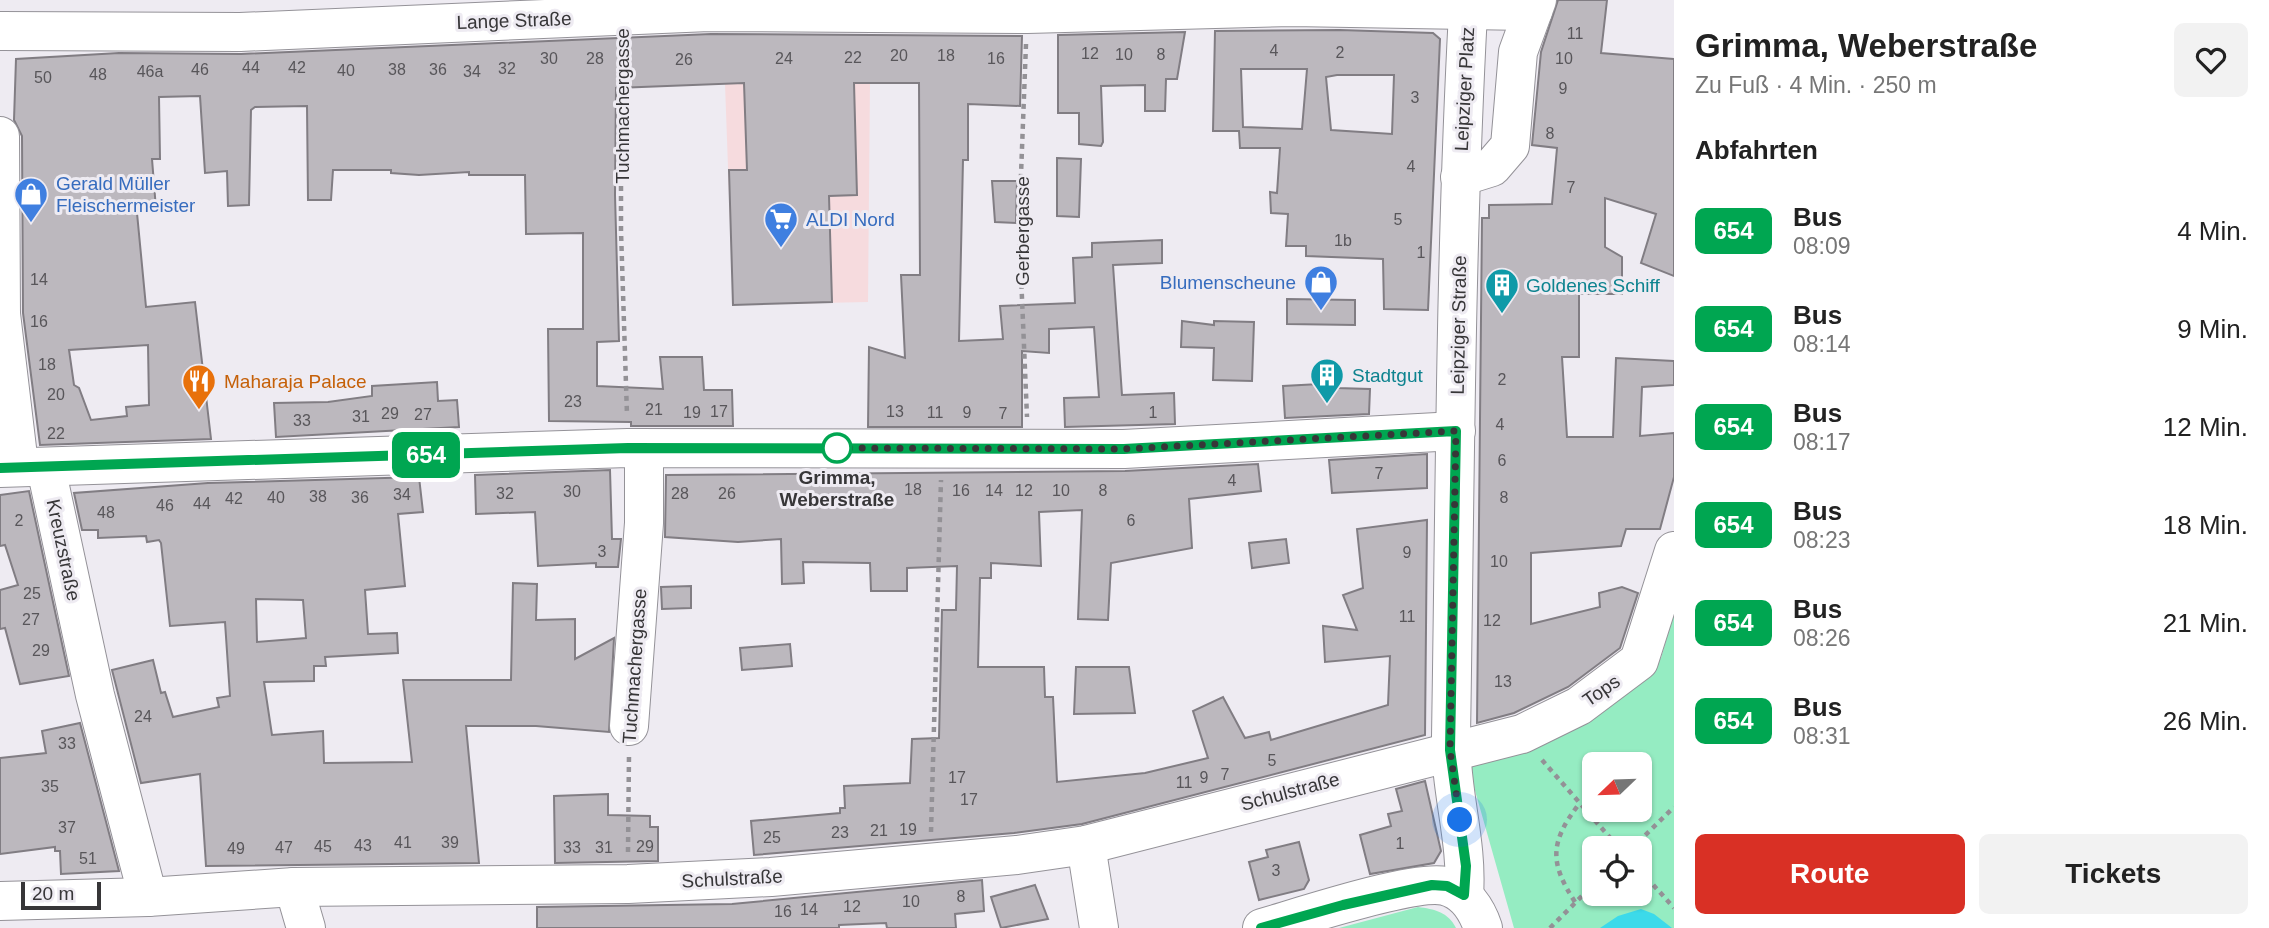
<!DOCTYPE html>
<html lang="de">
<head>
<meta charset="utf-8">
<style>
	:root { --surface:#fff; --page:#f2f2f2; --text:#222; --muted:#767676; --accent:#d93025 }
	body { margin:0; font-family:Arial,sans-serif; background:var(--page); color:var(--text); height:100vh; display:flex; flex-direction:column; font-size:26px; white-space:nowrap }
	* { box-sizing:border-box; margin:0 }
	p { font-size:23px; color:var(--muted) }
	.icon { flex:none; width:38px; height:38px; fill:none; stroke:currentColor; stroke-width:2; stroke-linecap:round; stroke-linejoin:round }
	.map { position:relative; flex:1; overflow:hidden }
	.details { display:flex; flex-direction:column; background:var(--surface); width:595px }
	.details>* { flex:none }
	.badge { padding:0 14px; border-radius:10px; font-size:24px; line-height:46px }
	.needle { width:46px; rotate:247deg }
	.buttons { position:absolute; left:1582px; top:752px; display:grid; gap:14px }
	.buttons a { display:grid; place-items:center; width:70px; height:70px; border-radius:10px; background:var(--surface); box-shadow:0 2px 5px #0004; font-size:35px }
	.scale { position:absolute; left:21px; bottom:18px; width:80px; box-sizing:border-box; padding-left:7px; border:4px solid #373638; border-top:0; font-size:19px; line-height:24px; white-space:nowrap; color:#373638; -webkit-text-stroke:5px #eeebf2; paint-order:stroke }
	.you { position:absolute; width:35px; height:35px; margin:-18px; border:5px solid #fff; border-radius:50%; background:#1a73e8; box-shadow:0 0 0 10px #1a73e833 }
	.map>.badge { position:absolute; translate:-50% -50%; box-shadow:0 0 0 4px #fff }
	h2 { padding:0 21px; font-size:26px; line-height:63px }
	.round { display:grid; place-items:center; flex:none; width:74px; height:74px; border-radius:10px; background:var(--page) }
	.summary { display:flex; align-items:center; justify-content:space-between; height:119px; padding:0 21px }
	h1 { font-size:33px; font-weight:700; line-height:52px }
	.cta { display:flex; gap:14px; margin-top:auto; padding:14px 21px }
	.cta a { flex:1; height:80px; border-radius:10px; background:var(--accent); color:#fff; font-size:28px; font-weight:700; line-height:80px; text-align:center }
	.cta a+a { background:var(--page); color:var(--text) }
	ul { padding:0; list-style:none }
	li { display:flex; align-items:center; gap:21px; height:98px; padding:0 21px }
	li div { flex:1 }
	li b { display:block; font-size:26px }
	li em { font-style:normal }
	li .badge { min-width:77px; font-weight:700; text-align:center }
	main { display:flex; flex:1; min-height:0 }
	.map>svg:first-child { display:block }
	.commercial { fill:#f6dbde }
	.green { fill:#95ecc2; fill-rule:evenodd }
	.water { fill:#3cdaea }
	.building { fill:#bcb8be; stroke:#817d83; stroke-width:2; fill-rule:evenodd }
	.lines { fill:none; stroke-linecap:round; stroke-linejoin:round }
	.minor-casing { stroke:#949298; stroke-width:40 }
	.major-casing { stroke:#949298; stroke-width:40 }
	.path { stroke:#939196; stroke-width:4.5; stroke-dasharray:5 5; stroke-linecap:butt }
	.minor { stroke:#fff; stroke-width:38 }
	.major { stroke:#fff; stroke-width:38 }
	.line-casing { stroke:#fff; stroke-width:16 }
	.line { stroke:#00a651; stroke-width:10 }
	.walk { stroke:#373638; stroke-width:7; stroke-dasharray:0 12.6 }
	.stop-dot { fill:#fff; stroke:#00a651; stroke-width:3.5 }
	.labels { text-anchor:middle; stroke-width:6; stroke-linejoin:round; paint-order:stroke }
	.number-label { font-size:16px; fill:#58565a }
	.street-label { font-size:19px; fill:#373638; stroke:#eeebf2 }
	.shop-label { font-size:19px; fill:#366cbe; stroke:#eeebf2; text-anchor:start }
	.culture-label { font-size:19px; fill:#0d838f; stroke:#eeebf2; text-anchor:start }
	.food-label { font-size:19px; fill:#c56008; stroke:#eeebf2; text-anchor:start }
	.stop-label { font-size:19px; font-weight:bold; fill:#373638; stroke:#eeebf2 }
</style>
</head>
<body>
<main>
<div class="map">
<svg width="1674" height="928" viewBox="0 0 1674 928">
	<rect width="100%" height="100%" fill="#eeebf2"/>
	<path class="commercial" d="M 870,82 L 868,302 L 733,305 L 725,84 Z"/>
	<g class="green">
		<path d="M 1674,613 L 1674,928 L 1514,928 L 1468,766 L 1547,740 L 1661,658 ZM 1594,765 L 1640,765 L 1640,810 L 1594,810 ZM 1594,849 L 1640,849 L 1640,894 L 1594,894 Z"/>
		<path d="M 1418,907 C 1434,909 1448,912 1456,928 L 1339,928 Z"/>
	</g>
	<path class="water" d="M 1641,909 L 1654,914 L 1672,928 L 1600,928 L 1618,916 Z"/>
	<g class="building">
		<path d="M 1558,0 L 1607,0 L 1601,53 L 1674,59 L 1674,276 L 1641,263 L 1656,214 L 1605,198 L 1605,247 L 1622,257 L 1622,294 L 1579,294 L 1579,357 L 1562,357 L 1567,437 L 1613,437 L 1616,358 L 1674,361 L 1674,385 L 1642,387 L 1640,436 L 1674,433 L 1674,477 L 1660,529 L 1626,529 L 1621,546 L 1531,553 L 1531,624 L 1600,607 L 1599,593 L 1622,587 L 1638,593 L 1620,648 L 1568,687 L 1514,713 L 1477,723 L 1482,218 L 1489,218 L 1489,205 L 1552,204 L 1557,148 L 1532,145 L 1541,52 Z"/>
		<path d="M 1340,30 L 1433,33 L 1440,39 L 1428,310 L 1384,309 L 1383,259 L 1306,256 L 1306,246 L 1286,246 L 1288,214 L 1271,213 L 1270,192 L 1277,193 L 1280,148 L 1240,148 L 1239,131 L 1213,131 L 1215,31 ZM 1241,69 L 1307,69 L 1302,129 L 1243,127 ZM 1337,75 L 1394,75 L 1392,134 L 1331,130 L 1326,77 Z"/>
		<path d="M 1185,32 L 1177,79 L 1166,79 L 1165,111 L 1145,111 L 1145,85 L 1101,86 L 1103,142 L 1101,146 L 1079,144 L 1079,113 L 1058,113 L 1058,35 Z"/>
		<path d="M 711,34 L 1022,36 L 1020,106 L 968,104 L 968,160 L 963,160 L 959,341 L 1003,339 L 1000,306 L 1075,303 L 1073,258 L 1092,257 L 1092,243 L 1162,240 L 1162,263 L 1113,265 L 1122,395 L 1174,393 L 1175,424 L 1065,427 L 1064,398 L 1099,397 L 1094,327 L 1049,329 L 1049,353 L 1022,351 L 1022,427 L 868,427 L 869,347 L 905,358 L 901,275 L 920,275 L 919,83 L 854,83 L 857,195 L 829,196 L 832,302 L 733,305 L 729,170 L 747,170 L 744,83 L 616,88 L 615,195 L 619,341 L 597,342 L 597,386 L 663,389 L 660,357 L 702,357 L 704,390 L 732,390 L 733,426 L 631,426 L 631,422 L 549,421 L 548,329 L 583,329 L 583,233 L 526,234 L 525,175 L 469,175 L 469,172 L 419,175 L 391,173 L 391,170 L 333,170 L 331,200 L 308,200 L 307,106 L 255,107 L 251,110 L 249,205 L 228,206 L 227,171 L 205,173 L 200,96 L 159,97 L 160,159 L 152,159 L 156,209 L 137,213 L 146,307 L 195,302 L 211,439 L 40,445 L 23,313 L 22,136 L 14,120 L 16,59 L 119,53 L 241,54 ZM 148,345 L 149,405 L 126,407 L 127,416 L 91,420 L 79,388 L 74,385 L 69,350 Z"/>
		<path d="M 1057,158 L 1081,159 L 1079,217 L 1057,216 Z"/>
		<path d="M 992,181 L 1017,181 L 1016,223 L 995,222 Z"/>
		<path d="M 1287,299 L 1355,300 L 1355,325 L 1287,324 Z"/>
		<path d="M 1182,321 L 1214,325 L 1214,321 L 1254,322 L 1252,381 L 1213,380 L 1214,348 L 1181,347 Z"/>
		<path d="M 437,382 L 438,401 L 457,400 L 459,427 L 276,437 L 274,403 L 328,402 L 372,396 L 372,386 Z"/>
		<path d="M 1338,383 L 1337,388 L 1370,389 L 1369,414 L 1285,418 L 1283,386 Z"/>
		<path d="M 1427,454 L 1427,488 L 1332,493 L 1329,460 Z"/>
		<path d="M 1258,464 L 1261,491 L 1189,499 L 1192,548 L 1111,563 L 1108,620 L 1078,619 L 1082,510 L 1039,512 L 1041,566 L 991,563 L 991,578 L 980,578 L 978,667 L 1044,667 L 1045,697 L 1053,697 L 1057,782 L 1145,773 L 1208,758 L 1193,711 L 1223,697 L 1245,738 L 1269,732 L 1271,740 L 1388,705 L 1390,656 L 1325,662 L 1323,626 L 1357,630 L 1343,595 L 1363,588 L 1357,529 L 1427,520 L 1425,735 L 1082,824 L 1014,833 L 754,855 L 751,821 L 840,813 L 840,808 L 845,808 L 844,786 L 910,783 L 912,739 L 939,738 L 942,610 L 956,610 L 957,566 L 907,568 L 907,591 L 871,591 L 870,563 L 803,562 L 804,583 L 782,584 L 781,539 L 738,542 L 665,537 L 666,475 L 1125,471 Z"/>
		<path d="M 610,470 L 612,539 L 621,539 L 618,567 L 596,567 L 596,563 L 538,566 L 535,512 L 476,514 L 475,475 Z"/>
		<path d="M 419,477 L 423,512 L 398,514 L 405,586 L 365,590 L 368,634 L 397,633 L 398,653 L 325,657 L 326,666 L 314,666 L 314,681 L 264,682 L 272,735 L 323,731 L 324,763 L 412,762 L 403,680 L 511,680 L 513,583 L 537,584 L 536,620 L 575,619 L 575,659 L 614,638 L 609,732 L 536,726 L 466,726 L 479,863 L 206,866 L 200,774 L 141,783 L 112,670 L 153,660 L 161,693 L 165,692 L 173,717 L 219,707 L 217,698 L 230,696 L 225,622 L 170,626 L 161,543 L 159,540 L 147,542 L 146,536 L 98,538 L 98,530 L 82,530 L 74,493 L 208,483 ZM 256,599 L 303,600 L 306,638 L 257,642 Z"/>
		<path d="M 29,491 L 69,676 L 20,684 L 5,628 L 0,629 L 0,590 L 18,585 L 5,545 L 0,546 L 0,495 Z"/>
		<path d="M 1286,539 L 1289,563 L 1252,568 L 1249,543 Z"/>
		<path d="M 691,586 L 691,608 L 662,609 L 661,587 Z"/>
		<path d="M 790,644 L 792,666 L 742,670 L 740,648 Z"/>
		<path d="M 1076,667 L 1129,667 L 1135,713 L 1074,714 Z"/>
		<path d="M 80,723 L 119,871 L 61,874 L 60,851 L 55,851 L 55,847 L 0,854 L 0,758 L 46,753 L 42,731 Z"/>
		<path d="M 1425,781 L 1441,851 L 1434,863 L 1370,874 L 1360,835 L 1391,826 L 1388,814 L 1402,811 L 1396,789 Z"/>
		<path d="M 608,794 L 608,815 L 650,816 L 650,827 L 658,827 L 658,861 L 555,863 L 554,796 Z"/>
		<path d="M 1299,842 L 1309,880 L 1304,889 L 1259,900 L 1249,862 L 1268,857 L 1266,850 Z"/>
		<path d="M 982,880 L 984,911 L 955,914 L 956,928 L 887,928 L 886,923 L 839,925 L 839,928 L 537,928 L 537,907 L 732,904 Z"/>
		<path d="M 1035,885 L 1048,919 L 1001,928 L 991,897 Z"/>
	</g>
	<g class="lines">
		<g class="minor-casing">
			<g id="minor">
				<path d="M 0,31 L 240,32 L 709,12 L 1027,14 L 1292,7 L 1533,11"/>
				<path d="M 0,136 L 1,314 L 19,465"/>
				<path d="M 1460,177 L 1492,167 L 1510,146 L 1518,52 L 1537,0"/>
				<path d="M 0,468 L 628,448 L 1124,449 L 1456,431"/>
				<path d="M 46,468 L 95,695 L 148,897"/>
				<path d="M 629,726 L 644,523 L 644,448"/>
				<path d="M 1086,845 L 1099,928"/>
				<path d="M 294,887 L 306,928"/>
				<path d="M 1464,895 C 1468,842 1450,791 1451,737 C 1455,496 1455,254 1468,13"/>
				<path d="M 0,901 L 148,897 L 294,887 L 628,884 L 771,877 L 1017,855 L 1086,845 L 1522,734 L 1579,706 L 1639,661 L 1674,551"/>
			</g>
		</g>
		<g class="major-casing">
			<path id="major" d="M 1262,928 C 1297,918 1414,879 1445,886 C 1465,891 1477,910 1483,928"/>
		</g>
		<g class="path">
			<path d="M 1026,44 L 1019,227 L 1027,417"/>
			<path d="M 621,46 L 621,231 L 627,415"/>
			<path d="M 1542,760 L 1620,849"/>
			<path d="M 931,832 L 941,480"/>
			<path d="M 1631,849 L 1674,807"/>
			<path d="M 628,852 L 629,755"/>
			<path d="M 1640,870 L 1674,908"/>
			<path d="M 1575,902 C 1549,862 1550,842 1579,804"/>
			<path d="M 1550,928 L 1594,884"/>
		</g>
		<use href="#minor" class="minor"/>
		<use href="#major" class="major"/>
	</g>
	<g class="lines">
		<g class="line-casing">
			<path id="line" d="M 0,468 L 628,448 L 1124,449 L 1456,431 L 1450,750 L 1466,866 L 1464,895 L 1447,886 L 1432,885 L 1343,905 L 1261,928"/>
		</g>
		<use href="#line" class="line"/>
		<path class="walk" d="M 837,448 L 1124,449 L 1456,431 L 1450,750 L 1460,820"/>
	</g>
	<defs>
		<g id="shop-pin" transform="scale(1.75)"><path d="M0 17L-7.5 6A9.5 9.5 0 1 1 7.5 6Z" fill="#3f7fe0" stroke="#eeebf2"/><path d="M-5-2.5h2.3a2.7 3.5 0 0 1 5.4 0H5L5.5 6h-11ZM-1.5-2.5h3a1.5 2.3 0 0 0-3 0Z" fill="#fff"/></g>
		<g id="supermarket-pin" transform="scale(1.75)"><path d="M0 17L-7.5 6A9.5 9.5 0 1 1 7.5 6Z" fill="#3f7fe0" stroke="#eeebf2"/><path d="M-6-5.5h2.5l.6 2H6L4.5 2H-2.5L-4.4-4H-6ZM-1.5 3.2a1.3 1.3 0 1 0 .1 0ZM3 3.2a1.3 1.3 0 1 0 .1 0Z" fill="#fff"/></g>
		<g id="building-pin" transform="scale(1.75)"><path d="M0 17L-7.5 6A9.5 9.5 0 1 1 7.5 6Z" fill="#0f9aa8" stroke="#eeebf2"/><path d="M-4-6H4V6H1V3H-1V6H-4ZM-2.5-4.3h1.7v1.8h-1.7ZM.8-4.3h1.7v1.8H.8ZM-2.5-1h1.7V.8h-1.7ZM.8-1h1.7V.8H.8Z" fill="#fff"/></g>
		<g id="restaurant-pin" transform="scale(1.75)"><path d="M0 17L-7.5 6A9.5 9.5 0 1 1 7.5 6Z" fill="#e8710a" stroke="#eeebf2"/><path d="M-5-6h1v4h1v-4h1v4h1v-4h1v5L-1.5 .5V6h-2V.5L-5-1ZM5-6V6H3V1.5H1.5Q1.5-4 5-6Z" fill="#fff"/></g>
	</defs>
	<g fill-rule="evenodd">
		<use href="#shop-pin" x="31" y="194"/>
		<use href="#supermarket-pin" x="781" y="219"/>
		<use href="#shop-pin" x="1321" y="282"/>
		<use href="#building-pin" x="1502" y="285"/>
		<use href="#building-pin" x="1327" y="375"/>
		<use href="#restaurant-pin" x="199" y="381"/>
	</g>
	<circle class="stop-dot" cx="837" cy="448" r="14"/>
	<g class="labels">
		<g class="number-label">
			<text x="1575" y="39">11</text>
			<text x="1274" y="56">4</text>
			<text x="1340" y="58">2</text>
			<text x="1090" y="59">12</text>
			<text x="1124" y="60">10</text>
			<text x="1161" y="60">8</text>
			<text x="899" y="61">20</text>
			<text x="946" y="61">18</text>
			<text x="853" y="63">22</text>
			<text x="549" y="64">30</text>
			<text x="595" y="64">28</text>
			<text x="784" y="64">24</text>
			<text x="996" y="64">16</text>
			<text x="1564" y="64">10</text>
			<text x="684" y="65">26</text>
			<text x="251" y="73">44</text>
			<text x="297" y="73">42</text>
			<text x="507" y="74">32</text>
			<text x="200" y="75">46</text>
			<text x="397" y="75">38</text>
			<text x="438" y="75">36</text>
			<text x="346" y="76">40</text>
			<text x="150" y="77">46a</text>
			<text x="472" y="77">34</text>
			<text x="98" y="80">48</text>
			<text x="43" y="83">50</text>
			<text x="1563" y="94">9</text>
			<text x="1415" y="103">3</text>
			<text x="1550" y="139">8</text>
			<text x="1411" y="172">4</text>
			<text x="1571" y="193">7</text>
			<text x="1398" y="225">5</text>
			<text x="1343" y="246">1b</text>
			<text x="1421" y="258">1</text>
			<text x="39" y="285">14</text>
			<text x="39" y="327">16</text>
			<text x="47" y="370">18</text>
			<text x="1502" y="385">2</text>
			<text x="56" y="400">20</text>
			<text x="573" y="407">23</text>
			<text x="654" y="415">21</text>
			<text x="719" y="417">17</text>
			<text x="895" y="417">13</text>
			<text x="692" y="418">19</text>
			<text x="935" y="418">11</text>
			<text x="967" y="418">9</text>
			<text x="1153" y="418">1</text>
			<text x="390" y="419">29</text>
			<text x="1003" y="419">7</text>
			<text x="423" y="420">27</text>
			<text x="361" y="422">31</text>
			<text x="302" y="426">33</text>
			<text x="1500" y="430">4</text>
			<text x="56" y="439">22</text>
			<text x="1502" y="466">6</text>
			<text x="1379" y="479">7</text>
			<text x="1232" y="486">4</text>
			<text x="913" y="495">18</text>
			<text x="961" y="496">16</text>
			<text x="994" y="496">14</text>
			<text x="1024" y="496">12</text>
			<text x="1061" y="496">10</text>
			<text x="1103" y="496">8</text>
			<text x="572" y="497">30</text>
			<text x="505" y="499">32</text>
			<text x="680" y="499">28</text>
			<text x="727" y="499">26</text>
			<text x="402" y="500">34</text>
			<text x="318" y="502">38</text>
			<text x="276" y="503">40</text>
			<text x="360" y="503">36</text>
			<text x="1504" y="503">8</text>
			<text x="234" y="504">42</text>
			<text x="202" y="509">44</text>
			<text x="165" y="511">46</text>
			<text x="106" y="518">48</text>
			<text x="19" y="526">2</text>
			<text x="1131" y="526">6</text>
			<text x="602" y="557">3</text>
			<text x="1407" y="558">9</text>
			<text x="1499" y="567">10</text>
			<text x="32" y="599">25</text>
			<text x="1407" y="622">11</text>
			<text x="31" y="625">27</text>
			<text x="1492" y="626">12</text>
			<text x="41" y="656">29</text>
			<text x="1503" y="687">13</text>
			<text x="143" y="722">24</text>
			<text x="67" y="749">33</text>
			<text x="1272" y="766">5</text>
			<text x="1225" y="780">7</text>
			<text x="957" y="783">17</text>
			<text x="1204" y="783">9</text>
			<text x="1184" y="788">11</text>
			<text x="50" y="792">35</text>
			<text x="969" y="805">17</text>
			<text x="67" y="833">37</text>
			<text x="908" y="835">19</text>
			<text x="879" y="836">21</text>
			<text x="840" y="838">23</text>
			<text x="772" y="843">25</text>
			<text x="403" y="848">41</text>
			<text x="450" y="848">39</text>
			<text x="1400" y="849">1</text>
			<text x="363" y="851">43</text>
			<text x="323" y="852">45</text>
			<text x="645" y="852">29</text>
			<text x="284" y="853">47</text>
			<text x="572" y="853">33</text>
			<text x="604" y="853">31</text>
			<text x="236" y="854">49</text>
			<text x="88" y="864">51</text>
			<text x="1276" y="876">3</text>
			<text x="961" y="902">8</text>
			<text x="911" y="907">10</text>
			<text x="852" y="912">12</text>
			<text x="809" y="915">14</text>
			<text x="783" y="917">16</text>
		</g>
		<g class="street-label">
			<text transform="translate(514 20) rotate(-2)" y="7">Lange Straße</text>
			<text transform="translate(1464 89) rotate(-87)" y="7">Leipziger Platz</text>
			<text transform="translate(622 106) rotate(-90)" y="7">Tuchmachergasse</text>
			<text transform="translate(1022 231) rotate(-90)" y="7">Gerbergasse</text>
			<text transform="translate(1458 325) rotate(-89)" y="7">Leipziger Straße</text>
			<text transform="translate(64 550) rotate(78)" y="7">Kreuzstraße</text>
			<text transform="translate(634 666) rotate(-86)" y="7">Tuchmachergasse</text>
			<text transform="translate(1601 690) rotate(-35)" y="7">Tops</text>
			<text transform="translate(1290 791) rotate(-15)" y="7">Schulstraße</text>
			<text transform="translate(732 878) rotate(-3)" y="7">Schulstraße</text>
		</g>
		<g class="shop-label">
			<text x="56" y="190">Gerald Müller<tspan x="56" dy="22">Fleischermeister</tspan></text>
			<text x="806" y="226">ALDI Nord</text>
			<text x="1296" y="289" text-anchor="end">Blumenscheune</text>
		</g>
		<g class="culture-label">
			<text x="1526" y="292">Goldenes Schiff</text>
			<text x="1352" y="382">Stadtgut</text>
		</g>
		<g class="food-label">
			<text x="224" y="388">Maharaja Palace</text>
		</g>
		<g class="stop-label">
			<text x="837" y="484">Grimma,<tspan x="837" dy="22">Weberstraße</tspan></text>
		</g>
	</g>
</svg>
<div class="buttons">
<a><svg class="needle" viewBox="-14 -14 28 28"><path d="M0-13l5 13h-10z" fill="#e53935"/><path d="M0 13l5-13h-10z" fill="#767676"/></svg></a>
<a><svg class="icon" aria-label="locate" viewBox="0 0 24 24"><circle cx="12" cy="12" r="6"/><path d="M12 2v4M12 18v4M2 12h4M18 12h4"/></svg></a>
</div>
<div class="scale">20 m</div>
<div class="you" style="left:1460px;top:820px"></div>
<b class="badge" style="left:426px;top:455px;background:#00a651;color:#fff">654</b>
</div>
<section class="details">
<div class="summary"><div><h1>Grimma, Weberstraße</h1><p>Zu Fuß · 4 Min. · 250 m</p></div><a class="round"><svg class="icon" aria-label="heart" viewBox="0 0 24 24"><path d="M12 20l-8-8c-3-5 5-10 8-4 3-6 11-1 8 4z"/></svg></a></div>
<h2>Abfahrten</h2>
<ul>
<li><span class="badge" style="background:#00a651;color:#fff">654</span><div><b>Bus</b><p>08:09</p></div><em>4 Min.</em></li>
<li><span class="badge" style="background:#00a651;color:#fff">654</span><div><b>Bus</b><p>08:14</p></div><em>9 Min.</em></li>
<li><span class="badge" style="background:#00a651;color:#fff">654</span><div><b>Bus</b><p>08:17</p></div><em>12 Min.</em></li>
<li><span class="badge" style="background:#00a651;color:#fff">654</span><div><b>Bus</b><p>08:23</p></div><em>18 Min.</em></li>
<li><span class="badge" style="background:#00a651;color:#fff">654</span><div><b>Bus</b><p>08:26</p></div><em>21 Min.</em></li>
<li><span class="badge" style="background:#00a651;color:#fff">654</span><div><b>Bus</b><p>08:31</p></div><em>26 Min.</em></li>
</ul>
<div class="cta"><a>Route</a><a>Tickets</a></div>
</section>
</main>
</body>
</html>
